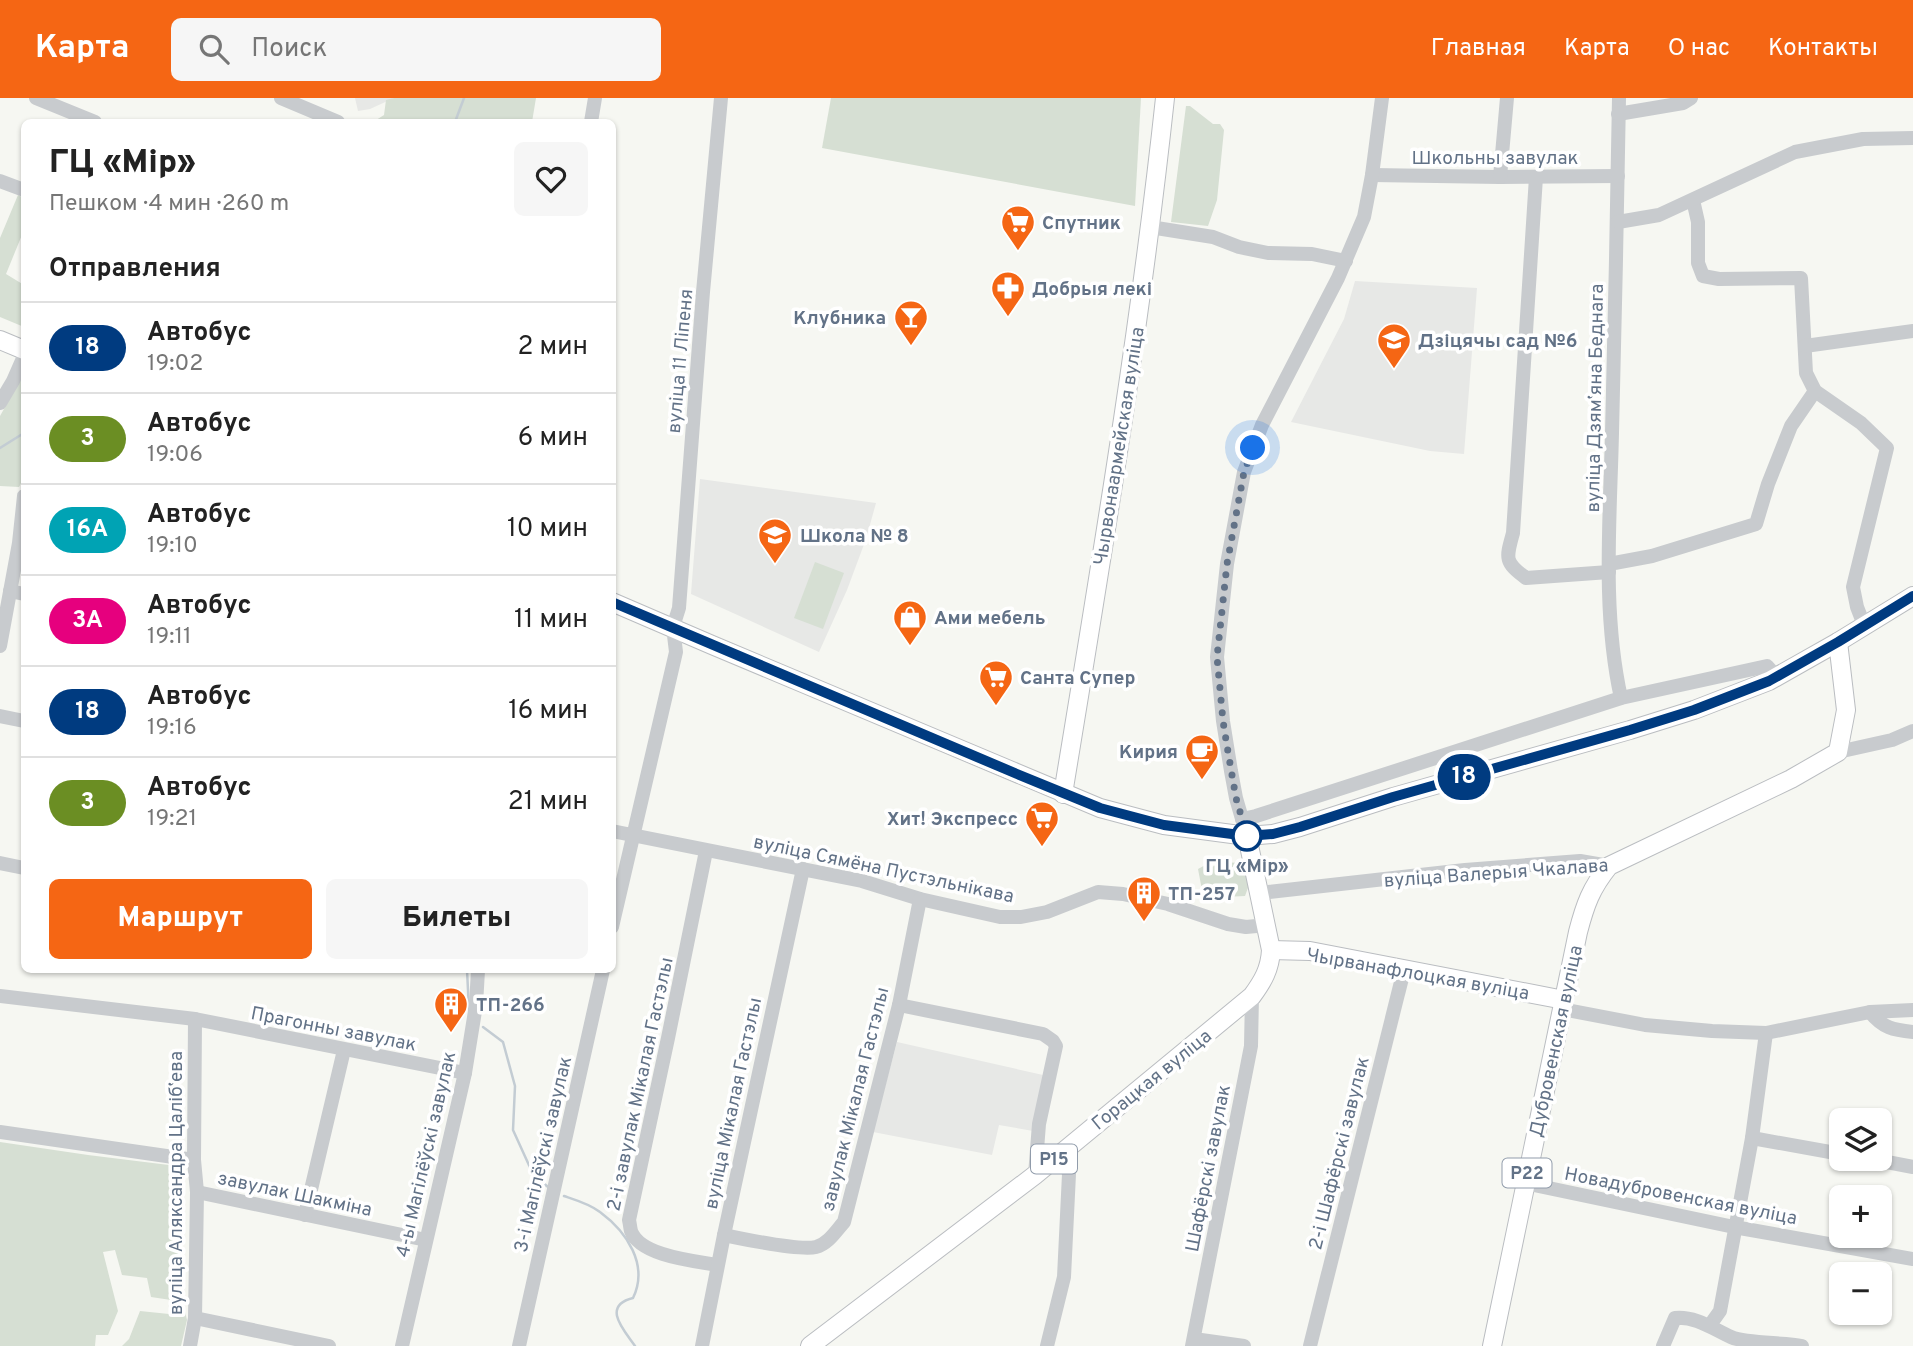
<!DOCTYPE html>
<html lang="ru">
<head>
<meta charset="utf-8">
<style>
	:root { --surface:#fff; --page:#f6f6f6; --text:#222; --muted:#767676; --line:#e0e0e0; --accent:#f56614 }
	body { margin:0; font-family:Overpass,sans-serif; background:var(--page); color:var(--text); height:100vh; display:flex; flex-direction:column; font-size:26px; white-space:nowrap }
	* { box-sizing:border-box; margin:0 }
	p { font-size:23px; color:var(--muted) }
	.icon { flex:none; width:38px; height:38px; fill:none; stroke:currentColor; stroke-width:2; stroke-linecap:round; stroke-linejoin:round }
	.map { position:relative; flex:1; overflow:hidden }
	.panel { position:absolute; left:21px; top:21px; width:595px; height:854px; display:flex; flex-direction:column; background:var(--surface); border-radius:10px; box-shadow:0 2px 5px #0004 }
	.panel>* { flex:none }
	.badge { padding:0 14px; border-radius:23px; font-size:24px; line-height:46px }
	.fabs { position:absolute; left:1829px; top:1010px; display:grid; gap:14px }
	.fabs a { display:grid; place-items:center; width:63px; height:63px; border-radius:10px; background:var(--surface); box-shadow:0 2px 5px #0004; font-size:35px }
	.you { position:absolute; width:35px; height:35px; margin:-18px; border:5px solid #fff; border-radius:50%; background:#1a73e8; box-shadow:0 0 0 10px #1a73e833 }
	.map>.badge { position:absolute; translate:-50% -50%; box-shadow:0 0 0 4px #fff }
	h2 { padding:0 28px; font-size:26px; line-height:63px }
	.round { display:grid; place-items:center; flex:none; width:74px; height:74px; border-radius:10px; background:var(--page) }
	.head { display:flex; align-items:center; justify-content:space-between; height:119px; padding:0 28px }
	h1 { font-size:33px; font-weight:800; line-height:52px }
	.primary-button { display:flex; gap:14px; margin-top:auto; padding:14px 28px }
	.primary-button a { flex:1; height:80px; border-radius:10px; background:var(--accent); color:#fff; font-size:28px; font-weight:800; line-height:80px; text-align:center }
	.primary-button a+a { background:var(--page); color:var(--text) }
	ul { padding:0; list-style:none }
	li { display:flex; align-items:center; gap:21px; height:91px; padding:0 28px; border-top:2px solid var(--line) }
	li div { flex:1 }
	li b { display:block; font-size:26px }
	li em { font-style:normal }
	li .badge { min-width:77px; font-weight:700; text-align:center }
	header { display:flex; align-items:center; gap:42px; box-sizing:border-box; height:98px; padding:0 35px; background:var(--accent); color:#fff }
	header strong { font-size:33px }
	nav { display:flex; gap:38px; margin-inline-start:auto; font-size:24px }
	.search { width:490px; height:63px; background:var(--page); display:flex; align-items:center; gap:18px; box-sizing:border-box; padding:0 24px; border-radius:10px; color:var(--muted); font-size:26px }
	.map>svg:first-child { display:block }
	.built { fill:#e7e8e6 }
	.green { fill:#d6dfd3 }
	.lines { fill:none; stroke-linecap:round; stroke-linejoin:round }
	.stream { stroke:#c3ccd3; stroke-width:2.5 }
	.major-casing { stroke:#babdc1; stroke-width:20 }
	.minor { stroke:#c8cbce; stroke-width:14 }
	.major { stroke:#fff; stroke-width:18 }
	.line-casing { stroke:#fff; stroke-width:16 }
	.line { stroke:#003b80; stroke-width:10 }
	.walk { stroke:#627287; stroke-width:7; stroke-dasharray:0 12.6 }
	.stop-dot { fill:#fff; stroke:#003b80; stroke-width:3.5 }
	.labels { text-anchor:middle; stroke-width:7; stroke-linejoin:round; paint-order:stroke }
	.shield { fill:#fff; stroke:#919cab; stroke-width:2 }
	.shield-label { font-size:18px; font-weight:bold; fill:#627287 }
	.street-label { font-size:19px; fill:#627287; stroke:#fff }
	.poi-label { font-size:19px; font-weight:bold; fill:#627287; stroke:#fff; text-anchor:start }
	.stop-label { font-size:19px; font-weight:bold; fill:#627287; stroke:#fff }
</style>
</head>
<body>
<header>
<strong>Карта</strong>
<div class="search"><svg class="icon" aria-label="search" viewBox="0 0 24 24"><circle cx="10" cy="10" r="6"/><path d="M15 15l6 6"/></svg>Поиск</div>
<nav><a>Главная</a><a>Карта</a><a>О нас</a><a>Контакты</a></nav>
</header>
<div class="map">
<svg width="1913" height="1248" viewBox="0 0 1913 1248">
	<rect width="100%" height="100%" fill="#f6f7f2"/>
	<g class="built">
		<path d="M 355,0 L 394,0 L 370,11 L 358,13 Z"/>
		<path d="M 1355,183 L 1477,190 L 1464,356 L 1430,353 L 1291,324 L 1344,221 Z"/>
		<path d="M 700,381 L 876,405 L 866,441 L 847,492 L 819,554 L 691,496 Z"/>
		<path d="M 897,944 L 1043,977 L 1033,1033 L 999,1027 L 992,1057 L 873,1034 Z"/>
	</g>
	<g class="green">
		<path d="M 394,0 L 536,0 L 532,24 L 373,24 L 384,17 L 386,2 Z"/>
		<path d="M 831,0 L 1141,0 L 1135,108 L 822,50 Z"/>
		<path d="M 1186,8 L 1190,8 L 1213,26 L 1220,26 L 1224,32 L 1217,102 L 1208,128 L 1171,124 Z"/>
		<path d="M 18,97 L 24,100 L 24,132 L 6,176 L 24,187 L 24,229 L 0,219 L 0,140 Z"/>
		<path d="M 24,275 L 24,380 L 19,389 L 0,388 L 0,318 Z"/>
		<path d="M 815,464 L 844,475 L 823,531 L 794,520 Z"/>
		<path d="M 1216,764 L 1244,765 L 1249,787 L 1245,798 L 1224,799 L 1202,792 L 1198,771 L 1209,765 L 1212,769 L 1216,767 Z"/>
		<path d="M 0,1044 L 88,1057 L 185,1069 L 180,1192 L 187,1222 L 181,1248 L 122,1248 L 129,1241 L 140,1213 L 169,1216 L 171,1202 L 151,1199 L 147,1180 L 122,1177 L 115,1152 L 103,1154 L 118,1213 L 108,1237 L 96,1237 L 95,1248 L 0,1248 Z"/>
	</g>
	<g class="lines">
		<g class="stream">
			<path d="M 455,24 L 464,0"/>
			<path d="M 0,350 L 24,335"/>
			<path d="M 467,872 L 469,912"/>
			<path d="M 483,929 L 503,944 L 515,988 L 513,1032 L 533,1076 L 548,1089"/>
			<path d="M 564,1098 C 576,1102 590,1106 600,1114 C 627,1134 649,1167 633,1200 C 601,1208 624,1232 635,1248"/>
		</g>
		<g class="major-casing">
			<g id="major">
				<path d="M 0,242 L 24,252"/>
				<path d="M 612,504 L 712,547 L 1100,710 L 1164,727 L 1247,738 L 1273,736 L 1300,729 L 1393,699 L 1630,632 L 1694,612 L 1769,583 L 1838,544 L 1913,498"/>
				<path d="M 1063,696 C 1101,464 1140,233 1165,0"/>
				<path d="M 1271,852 L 1310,853 L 1564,902"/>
				<path d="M 810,1248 L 1035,1077 L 1252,898 C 1263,883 1270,871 1271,852 L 1247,738"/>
				<path d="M 1492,1248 L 1578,834 C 1585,807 1591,790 1609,768 L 1791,681 L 1838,654 L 1846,612 L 1838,544"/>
			</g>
		</g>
		<g class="minor">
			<path d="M 36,0 L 95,24"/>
			<path d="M 281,0 L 338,24"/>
			<path d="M 1619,0 C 1617,112 1615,223 1612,335 C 1610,423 1602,514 1621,600"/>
			<path d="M 1618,16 L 1683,5 L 1691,0"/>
			<path d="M 591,24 L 595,0"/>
			<path d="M 1372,77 L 1500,79 L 1618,78"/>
			<path d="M 1500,79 L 1507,0"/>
			<path d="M 1536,79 L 1513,435 C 1506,460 1504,464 1526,480 L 1609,474"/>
			<path d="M 0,83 L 24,92"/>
			<path d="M 1693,102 L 1698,124 L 1698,165 L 1703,178 L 1719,181 L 1801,180 L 1806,275 L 1815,293 L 1861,325 L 1887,350 L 1853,489 L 1857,509 L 1864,527"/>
			<path d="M 1618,124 L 1659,117 L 1795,54 L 1863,41 L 1913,40"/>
			<path d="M 1150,129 L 1213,139 L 1239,149 L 1268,155 L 1312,156 L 1346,163"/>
			<path d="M 1805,248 L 1913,233"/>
			<path d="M 0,305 L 13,283 L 24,258"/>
			<path d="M 1609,466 L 1652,458 L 1756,426 L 1768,386 L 1791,328 L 1815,293"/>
			<path d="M 10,493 L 24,496"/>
			<path d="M 0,548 L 19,445 L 24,398"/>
			<path d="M 0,618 L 24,623"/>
			<path d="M 1838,654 L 1892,642 L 1913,633"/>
			<path d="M 1242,721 L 1256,718 L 1621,600 L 1767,568 L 1777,579"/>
			<path d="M 612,733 L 862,783 L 920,801 L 1000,819 L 1021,819 L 1047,814 L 1098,794 L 1123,796 L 1168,806 L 1228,826 L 1246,829 L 1267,827"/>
			<path d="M 1247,738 L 1236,700 L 1231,673 L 1223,623 L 1217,559 L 1227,466 L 1244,374 L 1262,327 L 1338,180 L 1364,119 L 1372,77 L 1382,0"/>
			<path d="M 706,753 L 668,940 L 629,1122 C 630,1126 630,1129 631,1133 C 640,1158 694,1163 717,1167"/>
			<path d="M 0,765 L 24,770"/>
			<path d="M 1260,795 L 1465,772 L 1580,763 L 1609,768"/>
			<path d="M 612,829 L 676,554 L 673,529 L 679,510 L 703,194 L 721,0"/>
			<path d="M 0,898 L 195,921 L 465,975"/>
			<path d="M 899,907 L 1043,936 L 1053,943 L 1056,948 L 1039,1026 L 1035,1077"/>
			<path d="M 1562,911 L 1645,927 L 1712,933 L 1766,935 L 1870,914 L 1913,912"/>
			<path d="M 1870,914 C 1883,930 1893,932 1913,934"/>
			<path d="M 0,1034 L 194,1062"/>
			<path d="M 1752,1040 L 1841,1056"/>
			<path d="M 1866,1060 L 1913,1069"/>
			<path d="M 1525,1085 L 1734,1129 L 1913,1161"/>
			<path d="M 197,1094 L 426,1142"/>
			<path d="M 305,1117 L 344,952"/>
			<path d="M 724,1137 C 743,1141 799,1153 816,1149 C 828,1146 836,1133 844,1124 L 899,907 L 920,801"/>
			<path d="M 195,1220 L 329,1248"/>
			<path d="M 1710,1227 L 1720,1213 L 1752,1040 L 1766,935"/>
			<path d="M 1194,1241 L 1244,1248"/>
			<path d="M 190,1248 L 195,1220 L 197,1094 L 194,1062 L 195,921"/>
			<path d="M 402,1248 L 465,975 L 476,907 L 478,872"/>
			<path d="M 519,1248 L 603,872"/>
			<path d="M 702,1248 L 724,1137 L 803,771"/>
			<path d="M 1047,1248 L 1064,1179 L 1069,1076 L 1062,1053"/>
			<path d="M 1192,1248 L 1251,948 L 1252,898"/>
			<path d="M 1310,1248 L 1404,872"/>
			<path d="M 1663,1248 L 1675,1220 C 1696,1218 1713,1231 1731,1239 C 1747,1246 1783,1244 1802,1248"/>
		</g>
		<use href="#major" class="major"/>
	</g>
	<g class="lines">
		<g class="line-casing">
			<path id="line" d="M 612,504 L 1017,676 L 1100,710 L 1164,727 L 1247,738 L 1273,736 L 1300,729 L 1393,699 L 1630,632 L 1694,612 L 1769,583 L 1838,544 L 1913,498"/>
		</g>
		<use href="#line" class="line"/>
		<path class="walk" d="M 1247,738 L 1236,700 L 1227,648 L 1223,623 L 1217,559 L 1227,466 L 1244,374 L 1253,350"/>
	</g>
	<defs>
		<g id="supermarket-pin" transform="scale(1.75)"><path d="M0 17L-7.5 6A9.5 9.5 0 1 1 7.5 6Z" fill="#f56614" stroke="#fff"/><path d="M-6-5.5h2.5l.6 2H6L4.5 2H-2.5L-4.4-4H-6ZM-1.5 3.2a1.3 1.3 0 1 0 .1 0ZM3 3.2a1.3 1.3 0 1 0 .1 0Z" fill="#fff"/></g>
		<g id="pharmacy-pin" transform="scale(1.75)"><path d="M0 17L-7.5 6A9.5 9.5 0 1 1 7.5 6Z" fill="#f56614" stroke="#fff"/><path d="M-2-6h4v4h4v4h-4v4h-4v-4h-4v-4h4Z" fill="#fff"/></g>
		<g id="bar-pin" transform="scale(1.75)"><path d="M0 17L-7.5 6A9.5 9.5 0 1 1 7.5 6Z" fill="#f56614" stroke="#fff"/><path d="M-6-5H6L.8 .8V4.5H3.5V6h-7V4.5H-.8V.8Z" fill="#fff"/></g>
		<g id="school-pin" transform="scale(1.75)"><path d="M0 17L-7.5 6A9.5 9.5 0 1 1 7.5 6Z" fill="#f56614" stroke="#fff"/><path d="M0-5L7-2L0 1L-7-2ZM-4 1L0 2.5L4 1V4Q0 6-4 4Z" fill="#fff"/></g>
		<g id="shop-pin" transform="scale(1.75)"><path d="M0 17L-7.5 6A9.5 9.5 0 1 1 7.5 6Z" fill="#f56614" stroke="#fff"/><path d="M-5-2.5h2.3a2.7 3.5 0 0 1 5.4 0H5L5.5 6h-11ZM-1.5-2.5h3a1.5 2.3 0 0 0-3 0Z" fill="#fff"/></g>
		<g id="cafe-pin" transform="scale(1.75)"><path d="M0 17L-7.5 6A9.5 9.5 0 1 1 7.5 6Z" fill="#f56614" stroke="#fff"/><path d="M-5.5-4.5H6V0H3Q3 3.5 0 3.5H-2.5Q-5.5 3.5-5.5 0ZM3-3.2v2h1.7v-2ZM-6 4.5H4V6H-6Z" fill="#fff"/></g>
		<g id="building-pin" transform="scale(1.75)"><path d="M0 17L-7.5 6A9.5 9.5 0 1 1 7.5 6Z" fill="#f56614" stroke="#fff"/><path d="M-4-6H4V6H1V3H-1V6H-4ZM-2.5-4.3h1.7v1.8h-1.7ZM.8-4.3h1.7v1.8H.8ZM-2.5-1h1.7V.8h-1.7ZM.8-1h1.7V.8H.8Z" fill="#fff"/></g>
	</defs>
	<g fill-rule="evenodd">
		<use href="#supermarket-pin" x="1018" y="124"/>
		<use href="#pharmacy-pin" x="1008" y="190"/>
		<use href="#bar-pin" x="911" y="219"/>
		<use href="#school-pin" x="1394" y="242"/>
		<use href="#school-pin" x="775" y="437"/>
		<use href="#shop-pin" x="910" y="519"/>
		<use href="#supermarket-pin" x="996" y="579"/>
		<use href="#cafe-pin" x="1202" y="653"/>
		<use href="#supermarket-pin" x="1042" y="720"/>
		<use href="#building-pin" x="1144" y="795"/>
		<use href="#building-pin" x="451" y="906"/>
	</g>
	<circle class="stop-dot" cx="1247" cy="738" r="14"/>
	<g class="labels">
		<g class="shield">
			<rect x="1031" y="1046.5" width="46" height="29" rx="5"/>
			<rect x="1502.5" y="1060.5" width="49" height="29" rx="5"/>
		</g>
		<g class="shield-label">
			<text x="1054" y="1067">Р15</text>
			<text x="1527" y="1081">Р22</text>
		</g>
		<g class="street-label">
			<text x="1495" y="66">Школьны завулак</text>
			<text transform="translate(679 263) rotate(-85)" y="7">вуліца 11 Ліпеня</text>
			<text transform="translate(1594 300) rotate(-89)" y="7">вуліца Дзямʼяна Беднага</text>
			<text transform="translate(1118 348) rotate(-81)" y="7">Чырвонаармейская вуліца</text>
			<text transform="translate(884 770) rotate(12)" y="7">вуліца Сямёна Пустэльнікава</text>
			<text transform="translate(1496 774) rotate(-4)" y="7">вуліца Валерыя Чкалава</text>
			<text transform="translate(1418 875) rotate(10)" y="7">Чырванафлоцкая вуліца</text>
			<text transform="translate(334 930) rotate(11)" y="7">Прагонны завулак</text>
			<text transform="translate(1555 943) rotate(-78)" y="7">Дубровенская вуліца</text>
			<text transform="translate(1151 981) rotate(-39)" y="7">Горацкая вуліца</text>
			<text transform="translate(639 986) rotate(-78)" y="7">2-і завулак Мікалая Гастэлы</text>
			<text transform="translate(854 1001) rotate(-76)" y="7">завулак Мікалая Гастэлы</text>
			<text transform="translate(732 1005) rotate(-78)" y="7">вуліца Мікалая Гастэлы</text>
			<text transform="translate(1338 1055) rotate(-76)" y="7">2-і Шафёрскі завулак</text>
			<text transform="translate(425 1056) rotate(-77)" y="7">4-ы Магілёўскі завулак</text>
			<text transform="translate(542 1056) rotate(-77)" y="7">3-і Магілёўскі завулак</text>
			<text transform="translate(1207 1070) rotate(-79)" y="7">Шафёрскі завулак</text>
			<text transform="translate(175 1085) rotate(-90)" y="7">вуліца Аляксандра Цалібʼева</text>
			<text transform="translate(295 1095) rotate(12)" y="7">завулак Шакміна</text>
			<text transform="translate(1681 1097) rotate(11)" y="7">Новадубровенская вуліца</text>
		</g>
		<g class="poi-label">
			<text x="1042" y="131">Спутник</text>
			<text x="1032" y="197">Добрыя лекі</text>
			<text x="886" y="226" text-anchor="end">Клубника</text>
			<text x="1418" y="249">Дзіцячы сад №6</text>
			<text x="800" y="444">Школа № 8</text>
			<text x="934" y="526">Ами мебель</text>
			<text x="1020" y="586">Санта Супер</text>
			<text x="1178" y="660" text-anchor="end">Кирия</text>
			<text x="1018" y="727" text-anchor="end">Хит! Экспресс</text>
			<text x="1168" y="802">ТП-257</text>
			<text x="476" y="913">ТП-266</text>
		</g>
		<g class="stop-label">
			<text x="1247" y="774">ГЦ «Мір»</text>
		</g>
	</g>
</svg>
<div class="fabs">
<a><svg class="icon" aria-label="layers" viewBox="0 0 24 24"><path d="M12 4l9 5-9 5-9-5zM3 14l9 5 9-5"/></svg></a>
<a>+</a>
<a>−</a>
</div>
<div class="you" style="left:1253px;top:350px"></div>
<b class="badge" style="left:1464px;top:679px;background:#003b80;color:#fff">18</b>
<section class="panel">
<div class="head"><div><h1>ГЦ «Мір»</h1><p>Пешком · 4 мин · 260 m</p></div><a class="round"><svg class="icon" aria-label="heart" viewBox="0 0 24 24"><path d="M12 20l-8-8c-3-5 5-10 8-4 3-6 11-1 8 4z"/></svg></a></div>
<h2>Отправления</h2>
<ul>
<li><span class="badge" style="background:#003b80;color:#fff">18</span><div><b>Автобус</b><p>19:02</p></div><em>2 мин</em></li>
<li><span class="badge" style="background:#6b8e23;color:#fff">3</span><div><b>Автобус</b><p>19:06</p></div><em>6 мин</em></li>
<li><span class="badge" style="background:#00a3b4;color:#fff">16А</span><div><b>Автобус</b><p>19:10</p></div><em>10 мин</em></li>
<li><span class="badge" style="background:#e6007e;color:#fff">3А</span><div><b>Автобус</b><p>19:11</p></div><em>11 мин</em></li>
<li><span class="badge" style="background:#003b80;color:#fff">18</span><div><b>Автобус</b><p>19:16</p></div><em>16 мин</em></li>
<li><span class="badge" style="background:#6b8e23;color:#fff">3</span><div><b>Автобус</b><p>19:21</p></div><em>21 мин</em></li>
</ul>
<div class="primary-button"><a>Маршрут</a><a>Билеты</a></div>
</section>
</div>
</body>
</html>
